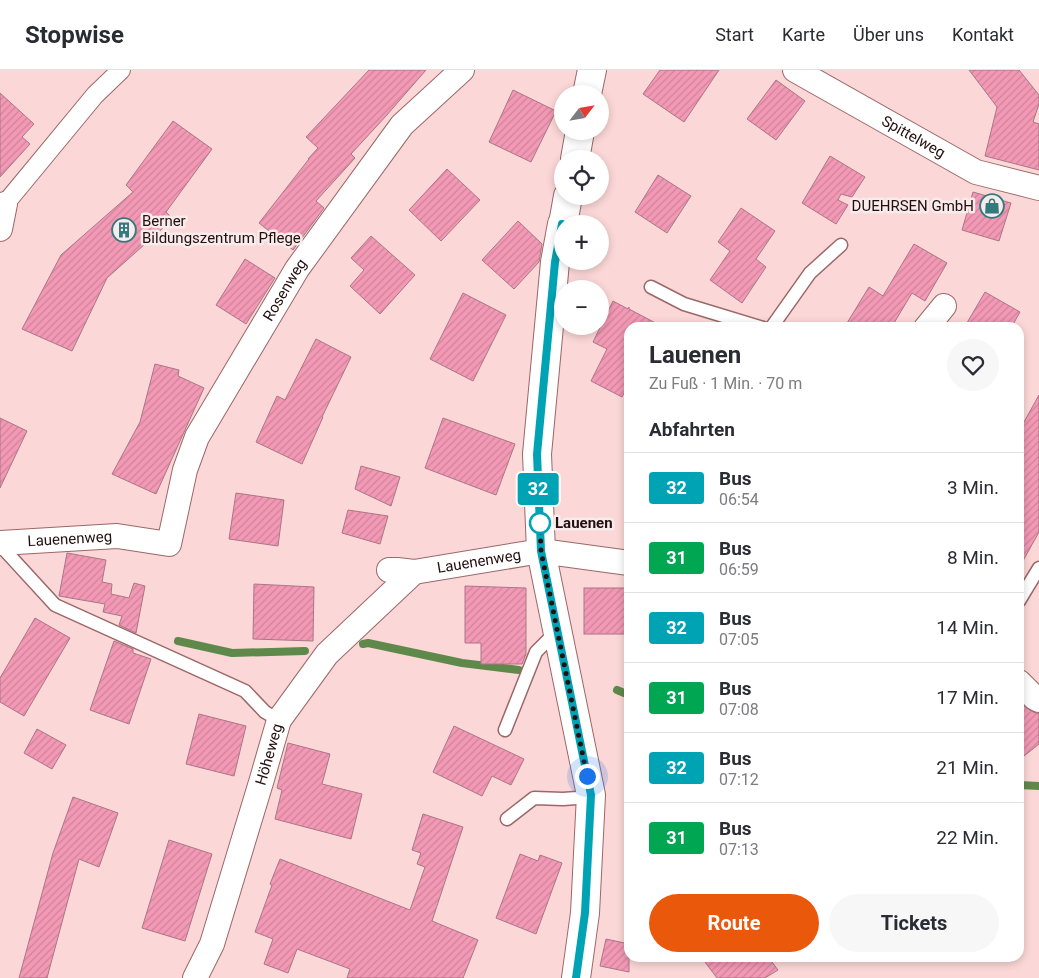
<!DOCTYPE html>
<html lang="de">
<head>
<meta charset="utf-8">
<style>
	:root { --surface:#fff; --page:#f7f7f7; --text:#2b2b33; --muted:#7c7c81; --line:#e1e1e2; --accent:#ea580c }
	body { margin:0; font-family:Roboto,sans-serif; background:var(--page); color:var(--text); height:100vh; display:flex; flex-direction:column; font-size:19px; white-space:nowrap }
	* { box-sizing:border-box; margin:0 }
	p { font-size:16px; color:var(--muted) }
	.icon { flex:none; width:28px; height:28px; fill:none; stroke:currentColor; stroke-width:2; stroke-linecap:round; stroke-linejoin:round }
	.map { position:relative; flex:1; overflow:hidden }
	.sheet { position:absolute; left:624px; top:252px; width:400px; height:640px; display:flex; flex-direction:column; background:var(--surface); border-radius:15px; box-shadow:0 2px 8px #0003 }
	.sheet>* { flex:none }
	.badge { padding:0 10px; border-radius:4px; font-size:18px; line-height:32px }
	.needle { width:32px; rotate:59deg }
	.tools { position:absolute; left:554px; top:15px; display:grid; gap:10px }
	.tools a { display:grid; place-items:center; width:55px; height:55px; border-radius:50%; background:var(--surface); box-shadow:0 2px 8px #0003; font-size:25px }
	.you { position:absolute; width:25px; height:25px; margin:-12px; border:4px solid #fff; border-radius:50%; background:#1a73e8; box-shadow:0 0 0 8px #1a73e833 }
	.map>.badge { position:absolute; translate:-50% -50%; box-shadow:0 0 0 2px #fff }
	h2 { padding:0 25px; font-size:19px; line-height:45px }
	.round { display:grid; place-items:center; flex:none; width:52px; height:52px; border-radius:26px; background:var(--page) }
	.head { display:flex; align-items:center; justify-content:space-between; height:85px; padding:0 25px }
	h1 { font-size:24px; font-weight:700; line-height:38px }
	.primary-button { display:flex; gap:10px; margin-top:auto; padding:10px 25px }
	.primary-button a { flex:1; height:58px; border-radius:30px; background:var(--accent); color:#fff; font-size:20px; font-weight:700; line-height:58px; text-align:center }
	.primary-button a+a { background:var(--page); color:var(--text) }
	ul { padding:0; list-style:none }
	li { display:flex; align-items:center; gap:15px; height:70px; padding:0 25px; border-top:1px solid var(--line) }
	li div { flex:1 }
	li b { display:block; font-size:19px }
	li em { font-style:normal }
	li .badge { min-width:55px; font-weight:700; text-align:center }
	header { display:flex; align-items:center; gap:30px; box-sizing:border-box; height:70px; padding:0 25px; background:var(--surface); border-bottom:1px solid var(--line) }
	header strong { font-size:24px }
	nav { display:flex; gap:28px; margin-inline-start:auto; font-size:18px }
	.map>svg:first-child { display:block }
	.lines { fill:none; stroke-linecap:round; stroke-linejoin:round }
	.stream { stroke:#5e894a; stroke-width:8 }
	.building { fill:url(#building-hatch); stroke:#aa7686 }
	.service-casing { stroke:#9c6767; stroke-width:15 }
	.pedestrian-casing { stroke:#9c6767; stroke-width:20 }
	.minor-casing { stroke:#9c6767; stroke-width:26 }
	.tertiary-casing { stroke:#9c6767; stroke-width:30 }
	.service { stroke:#fff; stroke-width:12 }
	.pedestrian { stroke:#fff; stroke-width:18 }
	.minor { stroke:#fff; stroke-width:24 }
	.tertiary { stroke:#fff; stroke-width:28 }
	.line-casing { stroke:#fff; stroke-width:11 }
	.line { stroke:#00a3b4; stroke-width:8 }
	.walk { stroke:#230f0f; stroke-width:5; stroke-dasharray:0 9 }
	.stop-dot { fill:#fff; stroke:#00a3b4; stroke-width:2.5 }
	.labels { text-anchor:middle; stroke-width:5; stroke-linejoin:round; paint-order:stroke }
	.street-label { font-size:15px; fill:#230f0f; stroke:#f8ebeb }
	.poi-label { font-size:15px; fill:#230f0f; stroke:#f8ebeb; text-anchor:end }
	.stop-label { font-size:15px; font-weight:bold; fill:#230f0f; stroke:#f8ebeb; text-anchor:start }
</style>
</head>
<body>
<header>
<strong>Stopwise</strong>
<nav><a>Start</a><a>Karte</a><a>Über uns</a><a>Kontakt</a></nav>
</header>
<div class="map">
<svg width="1039" height="908" viewBox="0 0 1039 908">
	<defs>
		<pattern id="building-hatch" width="6" height="6" patternUnits="userSpaceOnUse" patternTransform="scale(1.25)"><rect width="6" height="6" fill="#f399b6"/><path d="M-1 1l2-2M0 6l6-6M5 7l2-2" fill="none" stroke="#d0839b"/></pattern>
	</defs>
	<rect width="100%" height="100%" fill="#fcd7d7"/>
	<g class="lines">
		<g class="stream">
			<path d="M 178,571 L 232,583 L 305,581"/>
			<path d="M 363,574 L 368,573 L 462,593 L 519,600"/>
			<path d="M 617,620 L 629,625"/>
			<path d="M 1019,715 L 1039,716"/>
		</g>
	</g>
	<g class="building">
		<path d="M 369,0 L 426,0 L 386,46 L 351,84 L 355,88 L 316,131 L 324,138 L 293,180 L 259,153 L 309,89 L 308,89 L 318,78 L 306,67 Z"/>
		<path d="M 660,0 L 719,0 L 684,52 L 643,24 Z"/>
		<path d="M 969,0 L 1019,0 L 1039,25 L 1039,34 L 1033,52 L 1039,54 L 1039,100 L 985,86 L 997,37 Z"/>
		<path d="M 776,10 L 805,31 L 776,70 L 747,49 Z"/>
		<path d="M 513,20 L 556,41 L 531,92 L 489,72 Z"/>
		<path d="M 0,23 L 34,54 L 22,67 L 30,74 L 0,107 Z"/>
		<path d="M 173,51 L 212,79 L 166,142 L 173,149 L 107,208 L 72,281 L 22,259 L 61,185 L 133,122 L 126,115 Z"/>
		<path d="M 830,86 L 865,107 L 852,127 L 841,124 L 838,130 L 848,135 L 836,154 L 802,133 Z"/>
		<path d="M 447,99 L 480,130 L 441,171 L 409,140 Z"/>
		<path d="M 658,105 L 691,126 L 667,163 L 635,142 Z"/>
		<path d="M 973,122 L 1011,133 L 999,171 L 962,160 Z"/>
		<path d="M 741,138 L 775,161 L 756,189 L 766,197 L 742,233 L 710,210 L 730,181 L 718,172 Z"/>
		<path d="M 518,151 L 542,174 L 539,192 L 514,219 L 482,190 Z"/>
		<path d="M 371,166 L 415,205 L 380,244 L 350,216 L 364,200 L 351,188 Z"/>
		<path d="M 914,174 L 947,193 L 925,231 L 912,223 L 891,258 L 844,258 L 869,217 L 883,226 Z"/>
		<path d="M 245,189 L 275,208 L 246,254 L 216,235 Z"/>
		<path d="M 985,222 L 1020,242 L 1011,258 L 964,258 Z"/>
		<path d="M 463,223 L 506,245 L 473,311 L 430,289 Z"/>
		<path d="M 613,231 L 628,239 L 629,237 L 629,239 L 665,258 L 629,258 L 629,314 L 622,327 L 591,311 L 607,279 L 593,272 Z"/>
		<path d="M 316,269 L 351,287 L 322,347 L 323,347 L 302,394 L 256,372 L 277,326 L 285,330 Z"/>
		<path d="M 155,294 L 179,300 L 178,306 L 204,318 L 156,424 L 112,404 L 140,352 Z"/>
		<path d="M 1039,325 L 1039,462 L 1019,498 L 1019,361 Z"/>
		<path d="M 0,348 L 27,361 L 0,418 Z"/>
		<path d="M 443,348 L 515,374 L 496,425 L 425,398 Z"/>
		<path d="M 361,396 L 400,407 L 391,436 L 355,419 Z"/>
		<path d="M 236,423 L 284,430 L 278,476 L 229,469 Z"/>
		<path d="M 348,440 L 388,446 L 380,474 L 342,463 Z"/>
		<path d="M 67,483 L 106,490 L 102,512 L 112,514 L 111,524 L 129,528 L 134,513 L 145,516 L 136,563 L 119,555 L 122,546 L 103,542 L 105,534 L 59,526 Z"/>
		<path d="M 254,514 L 314,517 L 313,571 L 253,569 Z"/>
		<path d="M 465,516 L 526,518 L 526,584 L 522,594 L 481,594 L 481,573 L 465,573 Z"/>
		<rect x="584" y="518" width="45" height="46"/>
		<path d="M 35,548 L 70,568 L 24,646 L 0,632 L 0,608 Z"/>
		<path d="M 114,571 L 133,579 L 133,583 L 151,589 L 129,654 L 90,640 Z"/>
		<path d="M 1024,636 L 1033,642 L 1039,644 L 1039,674 L 1019,690 L 1019,647 Z"/>
		<path d="M 199,644 L 246,656 L 234,706 L 186,694 Z"/>
		<path d="M 454,656 L 524,689 L 511,715 L 492,706 L 482,726 L 433,702 Z"/>
		<path d="M 37,659 L 66,675 L 52,699 L 24,683 Z"/>
		<path d="M 288,673 L 330,684 L 322,714 L 362,724 L 351,769 L 275,749 L 282,720 L 277,718 Z"/>
		<path d="M 73,727 L 118,743 L 99,797 L 79,789 L 47,908 L 19,908 L 53,783 Z"/>
		<path d="M 423,744 L 463,757 L 432,851 L 478,870 L 463,908 L 347,908 L 350,899 L 297,879 L 288,903 L 264,894 L 273,869 L 255,862 L 272,815 L 270,814 L 280,789 L 410,840 L 425,797 L 417,794 L 421,783 L 412,780 Z"/>
		<path d="M 169,770 L 212,784 L 185,871 L 142,858 Z"/>
		<path d="M 520,784 L 538,791 L 540,785 L 562,793 L 536,864 L 496,848 Z"/>
		<path d="M 606,869 L 629,874 L 629,902 L 600,896 Z"/>
		<path d="M 702,888 L 769,888 L 778,900 L 765,908 L 717,908 Z"/>
	</g>
	<g class="lines">
		<g class="service-casing">
			<g id="service">
				<path d="M 651,217 L 684,234 L 763,258"/>
				<path d="M 771,258 L 810,203 L 841,175"/>
				<path d="M 0,475 L 55,535 L 245,621 L 265,642 L 279,650"/>
				<path d="M 1019,531 L 1039,498"/>
				<path d="M 505,660 L 536,582 L 557,561"/>
				<path d="M 507,749 L 534,728 L 563,729 L 591,727"/>
			</g>
		</g>
		<g class="pedestrian-casing">
			<path id="pedestrian" d="M 5,134 L 95,25 L 121,0"/>
		</g>
		<g class="minor-casing">
			<g id="minor">
				<path id="s1" d="M 795,0 L 976,102 L 1039,118"/>
				<path d="M 0,159 L 5,134"/>
				<path d="M 926,258 L 944,236"/>
				<path id="s2" d="M 0,473 L 117,466 L 169,474 L 185,400 L 197,367 L 297,199 L 402,55 L 462,0"/>
				<path id="s3" d="M 389,500 L 397,500 L 414,502 L 541,481 L 629,493"/>
				<path d="M 1019,612 L 1035,628 L 1039,630"/>
				<path id="s4" d="M 195,908 L 212,874 L 262,709 L 279,650 L 327,584 L 414,502"/>
			</g>
		</g>
		<g class="tertiary-casing">
			<g id="tertiary">
				<path d="M 587,24 L 592,0"/>
				<path d="M 575,89 L 580,61"/>
				<path d="M 562,154 L 555,192 L 537,384 L 541,481 L 591,725 L 585,843 L 576,908"/>
				<path d="M 563,154 L 568,126"/>
			</g>
		</g>
		<use href="#service" class="service"/>
		<use href="#pedestrian" class="pedestrian"/>
		<use href="#minor" class="minor"/>
		<use href="#tertiary" class="tertiary"/>
	</g>
	<g class="lines">
		<g class="line-casing">
			<path id="line" d="M 562,154 L 555,192 L 537,384 L 541,481 L 591,725 L 585,843 L 576,908"/>
		</g>
		<use href="#line" class="line"/>
		<path class="walk" d="M 540,453 L 541,481 L 587,706"/>
	</g>
	<defs>
		<g id="shop-ring" transform="scale(1.25)"><circle r="9.5" fill="#f8ebeb" stroke="#317a7d" stroke-width="1.5"/><path d="M-5-2.5h2.3a2.7 3.5 0 0 1 5.4 0H5L5.5 6h-11ZM-1.5-2.5h3a1.5 2.3 0 0 0-3 0Z" fill="#317a7d"/></g>
		<g id="building-ring" transform="scale(1.25)"><circle r="9.5" fill="#f8ebeb" stroke="#317a7d" stroke-width="1.5"/><path d="M-4-6H4V6H1V3H-1V6H-4ZM-2.5-4.3h1.7v1.8h-1.7ZM.8-4.3h1.7v1.8H.8ZM-2.5-1h1.7V.8h-1.7ZM.8-1h1.7V.8H.8Z" fill="#317a7d"/></g>
	</defs>
	<g fill-rule="evenodd">
		<use href="#shop-ring" x="992" y="136"/>
		<use href="#building-ring" x="124" y="160"/>
	</g>
	<circle class="stop-dot" cx="540" cy="453" r="10"/>
	<g class="labels">
		<g class="street-label">
			<text dy="5" stroke="none"><textPath href="#s1" startOffset="136">Spittelweg</textPath></text>
			<text dy="5" stroke="none"><textPath href="#s2" startOffset="452">Rosenweg</textPath></text>
			<text dy="5" stroke="none"><textPath href="#s2" startOffset="70">Lauenenweg</textPath></text>
			<text dy="5" stroke="none"><textPath href="#s3" startOffset="91">Lauenenweg</textPath></text>
			<text dy="5" stroke="none"><textPath href="#s4" startOffset="236">Höheweg</textPath></text>
		</g>
		<g class="poi-label">
			<text x="974" y="141">DUEHRSEN GmbH</text>
			<text x="142" y="156" text-anchor="start">Berner<tspan x="142" dy="17">Bildungszentrum Pflege</tspan></text>
		</g>
		<g class="stop-label">
			<text x="555" y="458">Lauenen</text>
		</g>
	</g>
</svg>
<div class="tools">
<a><svg class="needle" viewBox="-14 -14 28 28"><path d="M0-13l5 13h-10z" fill="#e53935"/><path d="M0 13l5-13h-10z" fill="#7c7c81"/></svg></a>
<a><svg class="icon" aria-label="locate" viewBox="0 0 24 24"><circle cx="12" cy="12" r="6"/><path d="M12 2v4M12 18v4M2 12h4M18 12h4"/></svg></a>
<a>+</a>
<a>−</a>
</div>
<div class="you" style="left:587px;top:706px"></div>
<b class="badge" style="left:538px;top:419px;background:#00a3b4;color:#fff">32</b>
<section class="sheet">
<div class="head"><div><h1>Lauenen</h1><p>Zu Fuß · 1 Min. · 70 m</p></div><a class="round"><svg class="icon" aria-label="heart" viewBox="0 0 24 24"><path d="M12 20l-8-8c-3-5 5-10 8-4 3-6 11-1 8 4z"/></svg></a></div>
<h2>Abfahrten</h2>
<ul>
<li><span class="badge" style="background:#00a3b4;color:#fff">32</span><div><b>Bus</b><p>06:54</p></div><em>3 Min.</em></li>
<li><span class="badge" style="background:#00a651;color:#fff">31</span><div><b>Bus</b><p>06:59</p></div><em>8 Min.</em></li>
<li><span class="badge" style="background:#00a3b4;color:#fff">32</span><div><b>Bus</b><p>07:05</p></div><em>14 Min.</em></li>
<li><span class="badge" style="background:#00a651;color:#fff">31</span><div><b>Bus</b><p>07:08</p></div><em>17 Min.</em></li>
<li><span class="badge" style="background:#00a3b4;color:#fff">32</span><div><b>Bus</b><p>07:12</p></div><em>21 Min.</em></li>
<li><span class="badge" style="background:#00a651;color:#fff">31</span><div><b>Bus</b><p>07:13</p></div><em>22 Min.</em></li>
</ul>
<div class="primary-button"><a>Route</a><a>Tickets</a></div>
</section>
</div>
</body>
</html>
